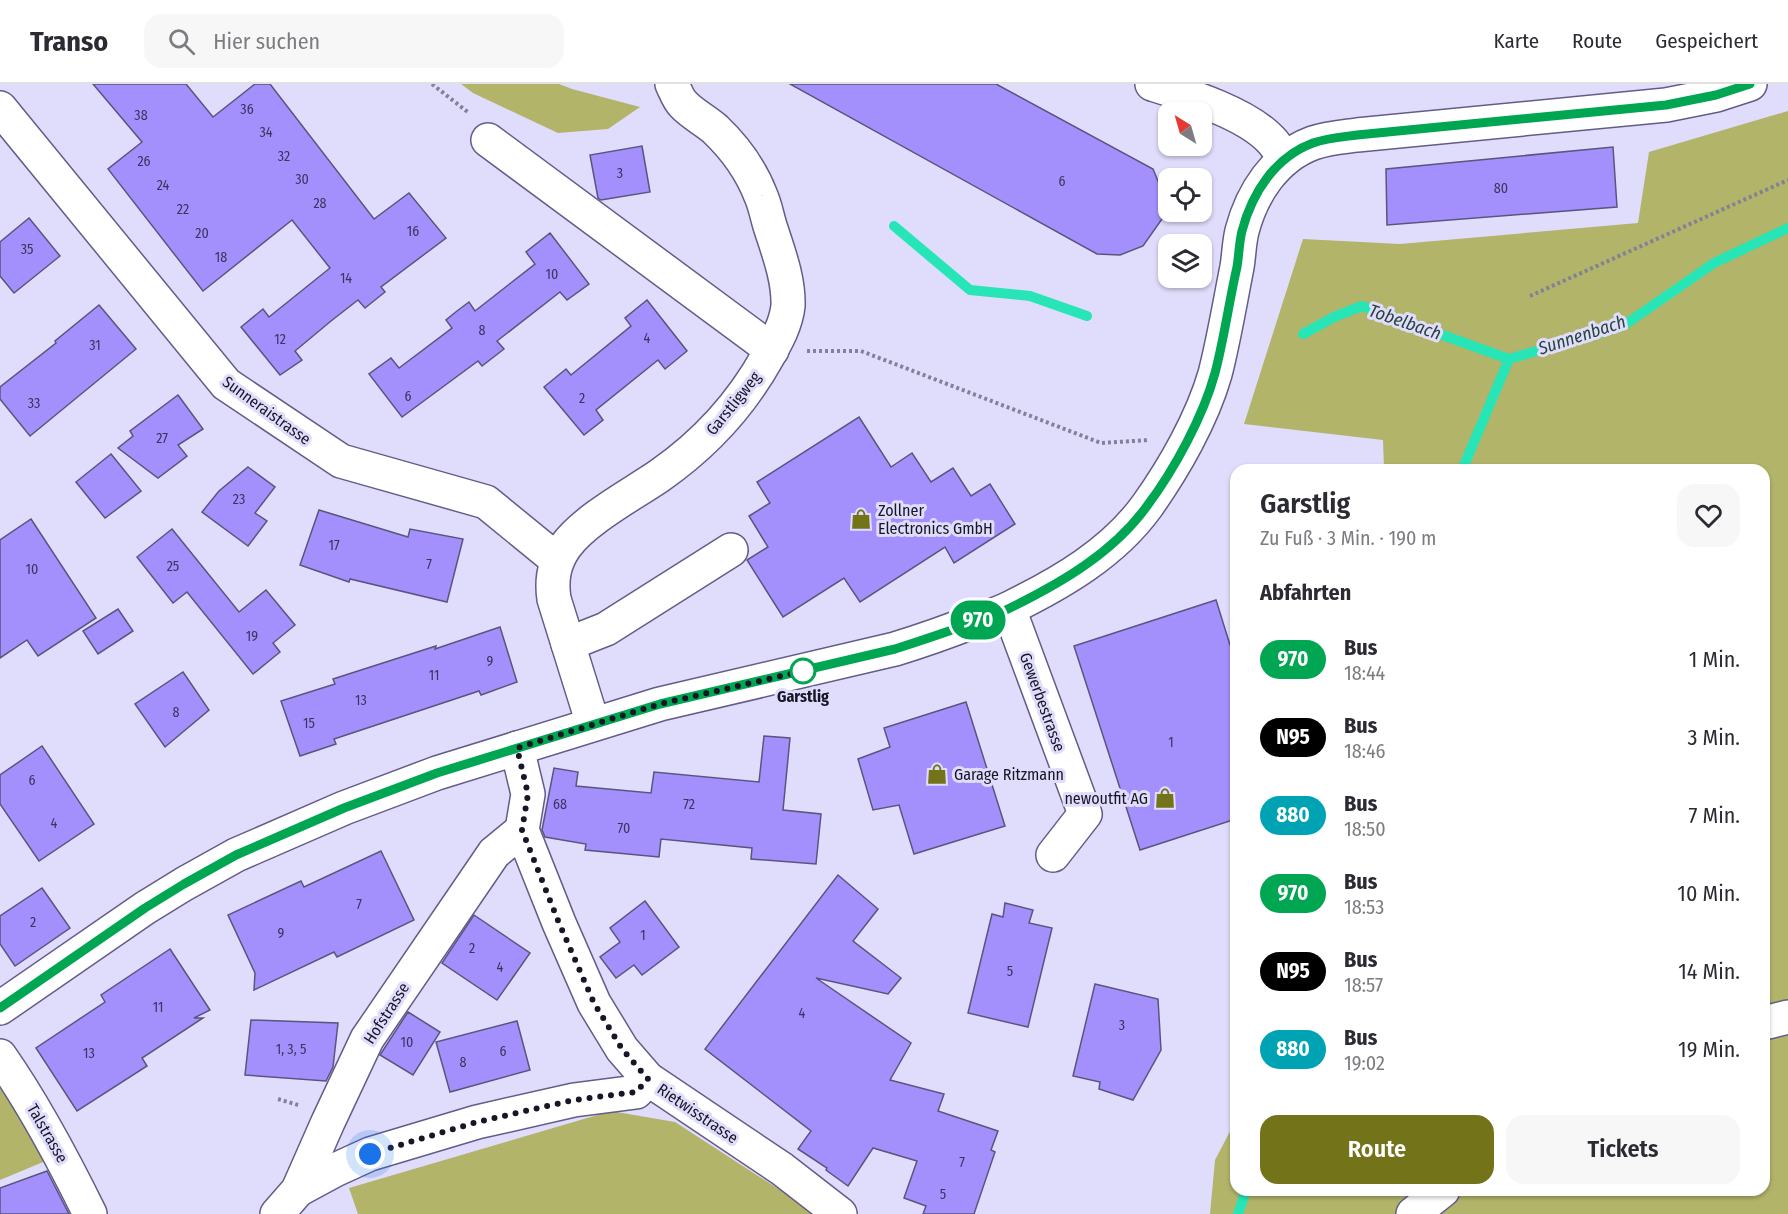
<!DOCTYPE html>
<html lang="de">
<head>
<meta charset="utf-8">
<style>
	:root { --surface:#fff; --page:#f7f7f7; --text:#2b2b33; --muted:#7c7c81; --line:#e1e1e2; --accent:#73741a }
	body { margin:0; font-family:"Fira Sans Condensed",sans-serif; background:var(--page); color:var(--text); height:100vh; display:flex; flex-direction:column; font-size:22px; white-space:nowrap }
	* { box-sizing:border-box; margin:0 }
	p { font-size:20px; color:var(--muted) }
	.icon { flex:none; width:33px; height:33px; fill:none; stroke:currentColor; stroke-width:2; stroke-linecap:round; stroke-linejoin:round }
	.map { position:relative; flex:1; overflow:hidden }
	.drawer { position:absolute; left:1230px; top:380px; width:540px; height:732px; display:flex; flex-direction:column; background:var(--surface); border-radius:18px; box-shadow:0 2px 4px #0004 }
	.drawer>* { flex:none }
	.badge { padding:0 12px; border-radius:20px; font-size:21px; line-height:39px }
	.needle { width:39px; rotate:323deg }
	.buttons { position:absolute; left:1158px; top:18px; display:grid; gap:12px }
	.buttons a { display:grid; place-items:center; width:54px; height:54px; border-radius:12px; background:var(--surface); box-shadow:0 2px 4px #0004; font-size:30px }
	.you { position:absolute; width:30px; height:30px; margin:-15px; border:4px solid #fff; border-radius:50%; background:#1a73e8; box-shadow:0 0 0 9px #1a73e833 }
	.map>.badge { position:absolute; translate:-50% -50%; box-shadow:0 0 0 3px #fff }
	h2 { padding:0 30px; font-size:22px; line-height:54px }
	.round { display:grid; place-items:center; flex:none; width:63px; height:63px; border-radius:18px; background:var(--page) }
	.summary { display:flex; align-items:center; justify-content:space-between; height:102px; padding:0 30px }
	h1 { font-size:28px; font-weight:600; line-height:45px }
	.primary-button { display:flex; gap:12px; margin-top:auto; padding:12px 30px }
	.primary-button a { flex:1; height:69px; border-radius:18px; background:var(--accent); color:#fff; font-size:24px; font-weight:600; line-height:69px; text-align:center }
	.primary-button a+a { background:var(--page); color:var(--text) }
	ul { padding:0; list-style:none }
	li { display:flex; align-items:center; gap:18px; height:78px; padding:0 30px }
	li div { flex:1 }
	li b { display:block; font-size:22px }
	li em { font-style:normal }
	li .badge { min-width:66px; font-weight:700; text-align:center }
	header { display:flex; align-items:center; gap:36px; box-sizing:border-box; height:84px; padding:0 30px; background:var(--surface); border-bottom:2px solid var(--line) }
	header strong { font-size:28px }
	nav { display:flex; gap:33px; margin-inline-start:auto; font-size:21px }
	.search { width:420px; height:54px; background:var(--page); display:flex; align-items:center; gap:15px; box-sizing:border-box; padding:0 21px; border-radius:18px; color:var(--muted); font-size:22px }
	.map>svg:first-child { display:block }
	.green { fill:#b1b469 }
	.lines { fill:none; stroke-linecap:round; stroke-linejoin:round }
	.stream { stroke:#27e5b7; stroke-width:10 }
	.building { fill:#a490fd; stroke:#5a547e; stroke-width:1.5 }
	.minor-casing { stroke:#635c88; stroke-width:36 }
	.major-casing { stroke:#635c88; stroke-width:36 }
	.path { stroke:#838098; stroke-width:4; stroke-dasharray:3 3; stroke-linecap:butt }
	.minor { stroke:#fff; stroke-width:33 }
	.major { stroke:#fff; stroke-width:33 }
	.line-casing { stroke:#fff; stroke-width:14 }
	.line { stroke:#00a651; stroke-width:9 }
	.walk { stroke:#181526; stroke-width:6; stroke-dasharray:0 10.8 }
	.stop-dot { fill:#fff; stroke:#00a651; stroke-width:3 }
	.labels { text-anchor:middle; stroke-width:6; stroke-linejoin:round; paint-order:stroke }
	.number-label { font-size:14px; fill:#3b345c }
	.street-label { font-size:16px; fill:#181526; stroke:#e0ddfc }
	.poi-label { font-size:16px; fill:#181526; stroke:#e0ddfc; text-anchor:start }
	.stop-label { font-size:16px; font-weight:bold; fill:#181526; stroke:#e0ddfc }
	.water-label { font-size:18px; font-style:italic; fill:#284339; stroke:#e0ddfc }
</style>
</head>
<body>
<header>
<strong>Transo</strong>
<div class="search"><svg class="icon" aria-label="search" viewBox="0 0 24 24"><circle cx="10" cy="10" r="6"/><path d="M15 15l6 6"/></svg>Hier suchen</div>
<nav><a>Karte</a><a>Route</a><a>Gespeichert</a></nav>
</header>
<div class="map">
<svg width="1788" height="1130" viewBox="0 0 1788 1130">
	<rect width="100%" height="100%" fill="#e0ddfc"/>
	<g class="green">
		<path d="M 461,0 L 559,0 L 572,5 L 640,23 L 608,45 L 558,49 L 473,9 Z"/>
		<path d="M 1788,27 L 1788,923 L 1764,929 L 1764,386 L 1384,385 L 1383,356 L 1244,340 L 1303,155 L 1400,160 L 1638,139 L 1649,68 Z"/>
		<path d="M 1788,942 L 1788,1130 L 1428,1130 L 1459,1106 L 1764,1106 L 1764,948 Z"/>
		<path d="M 0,1004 L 48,1076 L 0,1096 Z"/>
		<path d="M 611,1027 L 675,1038 L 817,1130 L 358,1130 L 349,1104 Z"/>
		<path d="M 1236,1036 L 1236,1106 L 1428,1106 L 1399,1130 L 1210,1130 L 1215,1076 Z"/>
	</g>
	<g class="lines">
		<g class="stream">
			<path d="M 894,142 L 970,206 L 1030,212 L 1087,232"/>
			<path d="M 1303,250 L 1334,233 L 1362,222 L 1509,275"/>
			<path d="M 1462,386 L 1509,275 L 1623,242 L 1714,179 L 1788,144"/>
			<path d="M 1238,1130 L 1246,1106"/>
		</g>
	</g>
	<g class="building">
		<path d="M 93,0 L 186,0 L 213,33 L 255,0 L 270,0 L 374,135 L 409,109 L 446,154 L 381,203 L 385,208 L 365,224 L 358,216 L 331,237 L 295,267 L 302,276 L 280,291 L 241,243 L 263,225 L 269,233 L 330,184 L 292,136 L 203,207 L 108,85 L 142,58 Z"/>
		<path d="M 790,0 L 996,0 L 1153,85 L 1163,109 L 1162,135 L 1143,162 L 1120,171 L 1097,170 Z"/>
		<path d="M 642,62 L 650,108 L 601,116 L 598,114 L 590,71 Z"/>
		<path d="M 1613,63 L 1617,123 L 1387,141 L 1386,85 Z"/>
		<path d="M 29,134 L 60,172 L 14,209 L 0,192 L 0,158 Z"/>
		<path d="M 550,149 L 589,200 L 567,216 L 560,208 L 497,257 L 504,265 L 482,282 L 478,277 L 402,333 L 369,290 L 391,274 L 399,284 L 452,244 L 446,236 L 457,227 L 469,218 L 475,227 L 535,180 L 526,168 Z"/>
		<path d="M 647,216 L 687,267 L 665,285 L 658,276 L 596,326 L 603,336 L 584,351 L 544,303 L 566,285 L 571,291 L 631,242 L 625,234 Z"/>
		<path d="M 99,221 L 136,265 L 30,352 L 0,315 L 0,303 L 56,259 L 55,257 Z"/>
		<path d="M 178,311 L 203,345 L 178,361 L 187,372 L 158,394 L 118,364 L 133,352 L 130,347 Z"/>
		<path d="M 859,333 L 891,383 L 912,369 L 931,398 L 953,384 L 971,412 L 990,400 L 1015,440 L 954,479 L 945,463 L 860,518 L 844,494 L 783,533 L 747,476 L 768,463 L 749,432 L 770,419 L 757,398 Z"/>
		<path d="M 111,370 L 141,407 L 105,434 L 76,398 Z"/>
		<path d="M 248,383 L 275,403 L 255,429 L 267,437 L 248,462 L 202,428 L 219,407 Z"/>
		<path d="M 319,426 L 408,453 L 410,445 L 463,455 L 447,518 L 350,495 L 349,498 L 300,481 Z"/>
		<path d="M 31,435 L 96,534 L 38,572 L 27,556 L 0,574 L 0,456 Z"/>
		<path d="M 172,445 L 239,528 L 266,506 L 295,541 L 273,559 L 280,568 L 253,590 L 187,508 L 173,519 L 137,473 Z"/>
		<path d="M 1216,516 L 1236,580 L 1236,735 L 1140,766 L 1074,562 Z"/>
		<path d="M 118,525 L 133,547 L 98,570 L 83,547 Z"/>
		<path d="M 500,543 L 517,598 L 481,611 L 479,607 L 334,655 L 336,660 L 300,672 L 281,617 L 335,600 L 333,595 L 436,562 L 435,565 Z"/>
		<path d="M 183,588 L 209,626 L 165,663 L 135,620 Z"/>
		<path d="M 966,618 L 1005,742 L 914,770 L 899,721 L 873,726 L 858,675 L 890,663 L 884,644 Z"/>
		<path d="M 764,652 L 790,654 L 783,726 L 821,730 L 816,780 L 751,775 L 752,764 L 661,755 L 659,773 L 585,766 L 586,760 L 545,753 L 542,746 L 554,684 L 578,688 L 576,702 L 651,709 L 654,688 L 759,698 Z"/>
		<path d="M 42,662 L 94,740 L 39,777 L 0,720 L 0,691 Z"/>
		<path d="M 381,767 L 414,836 L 337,873 L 334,868 L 254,906 L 255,889 L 228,831 L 301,797 L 304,803 Z"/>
		<path d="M 838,791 L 878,825 L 853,857 L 901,894 L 888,910 L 816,894 L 911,959 L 890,996 L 944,1010 L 938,1027 L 998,1047 L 991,1066 L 995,1068 L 974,1130 L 923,1130 L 926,1122 L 904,1114 L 917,1077 L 873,1064 L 848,1102 L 826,1086 L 827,1084 L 798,1065 L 811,1047 L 705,965 Z"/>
		<path d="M 42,804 L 70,844 L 15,882 L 0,860 L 0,832 Z"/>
		<path d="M 645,817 L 679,863 L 642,891 L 634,881 L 616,894 L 600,873 L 620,858 L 610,844 Z"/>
		<path d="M 1005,819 L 1033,826 L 1029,839 L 1052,844 L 1028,943 L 968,929 L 992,830 L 1003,833 Z"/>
		<path d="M 474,831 L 530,869 L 497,916 L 442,879 Z"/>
		<path d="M 170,865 L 210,926 L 194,934 L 203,934 L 142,974 L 147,982 L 77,1027 L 36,964 L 105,918 L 101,911 Z"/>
		<path d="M 1095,900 L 1158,915 L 1161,966 L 1133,1016 L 1099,1005 L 1100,998 L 1073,992 Z"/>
		<path d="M 408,928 L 440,948 L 413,991 L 380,971 Z"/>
		<path d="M 251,936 L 338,939 L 333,983 L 326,997 L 245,991 Z"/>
		<path d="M 517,937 L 530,986 L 450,1008 L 436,958 Z"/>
		<path d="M 47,1087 L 69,1130 L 0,1130 L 0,1104 Z"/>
	</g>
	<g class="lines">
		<g class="minor-casing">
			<g id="minor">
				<path d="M 1152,0 C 1187,11 1246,29 1271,56 C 1276,61 1280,68 1285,75"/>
				<path d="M 0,24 L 226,300 L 341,377 L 486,418 L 557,476"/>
				<path d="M 488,56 L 772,266"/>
				<path d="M 1009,525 L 1085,730 L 1053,771"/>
				<path d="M 568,560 L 606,545 L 731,466"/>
				<path d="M 593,640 L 554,515 C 551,495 554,479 565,463 C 584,436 631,411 659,392 C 705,360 741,321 768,272 C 777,256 786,240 788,222 C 789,195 778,167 770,142 C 767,132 765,121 761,112 C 751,86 735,64 715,45 C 705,36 692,30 683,20 C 678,15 675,6 672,0"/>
				<path d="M 517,664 L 528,710 L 522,746 L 559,839 L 594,919 L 622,965 L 648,995 L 782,1085 L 840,1130"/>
				<path d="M 1764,939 L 1788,933"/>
				<path d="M 0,972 C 35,1022 63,1075 90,1130"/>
				<path d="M 298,1106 L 335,1086 L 370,1070 L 477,1038 L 574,1016 L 636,1008 L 648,995"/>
				<path d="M 277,1130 L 298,1106 L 328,1038 L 367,955 L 494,769 L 522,746"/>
				<path d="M 1413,1130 L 1443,1106"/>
			</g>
		</g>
		<g class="major-casing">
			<path id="major" d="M 0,924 L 145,824 L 184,800 L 236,771 L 344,724 L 437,689 L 660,620 L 895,565 C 921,557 947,548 972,538 C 985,534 998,530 1010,524 C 1061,499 1113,469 1147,422 C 1174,384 1202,335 1215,290 C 1224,255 1230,218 1237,183 C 1239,171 1239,159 1242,147 C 1252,109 1275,73 1313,59 C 1327,54 1342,53 1357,51 L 1666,21 L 1716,11 L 1750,0"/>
		</g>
		<g class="path">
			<path d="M 432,0 L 469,29"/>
			<path d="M 1530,212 L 1788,96"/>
			<path d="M 807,267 L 861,267 L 1101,359 L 1149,356"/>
			<path d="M 278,1015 L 298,1021"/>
		</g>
		<use href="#minor" class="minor"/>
		<use href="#major" class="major"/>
	</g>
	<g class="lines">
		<g class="line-casing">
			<path id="line" d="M 0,924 L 145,824 L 184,800 L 236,771 L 344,724 L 437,689 L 660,620 L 895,565 C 923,556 950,547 977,537 C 988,533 1000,529 1010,524 C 1061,499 1113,469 1147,422 C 1174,386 1203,333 1215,289 C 1224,255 1229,218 1237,183 C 1239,171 1239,159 1242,147 C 1252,109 1275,73 1313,59 C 1327,54 1342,53 1357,51 L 1666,21 L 1716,11 L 1750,0"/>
		</g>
		<use href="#line" class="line"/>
		<path class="walk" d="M 370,1070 L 477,1038 L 574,1016 L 636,1008 L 648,995 L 622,965 L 594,919 L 559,839 L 522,746 L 528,710 L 517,664 L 660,620 L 803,587"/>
	</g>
	<defs>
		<g id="shop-bare" transform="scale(1.62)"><path d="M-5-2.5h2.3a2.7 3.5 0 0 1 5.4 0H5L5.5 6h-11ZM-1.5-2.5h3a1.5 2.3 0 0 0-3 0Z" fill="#73741a" stroke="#e0ddfc" stroke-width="2.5" paint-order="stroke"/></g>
	</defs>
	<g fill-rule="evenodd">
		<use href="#shop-bare" x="861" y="435"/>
		<use href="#shop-bare" x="937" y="690"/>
		<use href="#shop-bare" x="1165" y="714"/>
	</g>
	<circle class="stop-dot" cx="803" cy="587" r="12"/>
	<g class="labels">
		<g class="number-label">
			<text x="247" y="30">36</text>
			<text x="141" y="36">38</text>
			<text x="266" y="53">34</text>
			<text x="284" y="77">32</text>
			<text x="144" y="82">26</text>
			<text x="620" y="94">3</text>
			<text x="302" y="100">30</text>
			<text x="1062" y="102">6</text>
			<text x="163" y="106">24</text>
			<text x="1501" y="109">80</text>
			<text x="320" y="124">28</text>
			<text x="183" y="130">22</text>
			<text x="413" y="152">16</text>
			<text x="202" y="154">20</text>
			<text x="27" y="170">35</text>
			<text x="221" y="178">18</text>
			<text x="552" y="195">10</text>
			<text x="346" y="199">14</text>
			<text x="482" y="251">8</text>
			<text x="647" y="259">4</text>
			<text x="280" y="260">12</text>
			<text x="95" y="266">31</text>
			<text x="408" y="317">6</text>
			<text x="582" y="319">2</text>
			<text x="34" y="324">33</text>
			<text x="162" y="359">27</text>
			<text x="239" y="420">23</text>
			<text x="334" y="466">17</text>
			<text x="429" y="485">7</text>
			<text x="173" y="487">25</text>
			<text x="32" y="490">10</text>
			<text x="252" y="557">19</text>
			<text x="490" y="582">9</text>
			<text x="434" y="596">11</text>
			<text x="361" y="621">13</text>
			<text x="176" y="633">8</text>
			<text x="309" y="644">15</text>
			<text x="1171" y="663">1</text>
			<text x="32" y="701">6</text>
			<text x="560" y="725">68</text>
			<text x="689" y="725">72</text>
			<text x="54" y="744">4</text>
			<text x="624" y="749">70</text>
			<text x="359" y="825">7</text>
			<text x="33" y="843">2</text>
			<text x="281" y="854">9</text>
			<text x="643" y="856">1</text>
			<text x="472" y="869">2</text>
			<text x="500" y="888">4</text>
			<text x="1010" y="892">5</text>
			<text x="158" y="928">11</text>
			<text x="802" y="934">4</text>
			<text x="1122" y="946">3</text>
			<text x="407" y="963">10</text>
			<text x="291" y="970">1, 3, 5</text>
			<text x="503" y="972">6</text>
			<text x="89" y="974">13</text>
			<text x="463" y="983">8</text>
			<text x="962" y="1083">7</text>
			<text x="943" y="1115">5</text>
		</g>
		<g class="street-label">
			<text transform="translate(733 319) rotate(-51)" y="6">Garstligweg</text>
			<text transform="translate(267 326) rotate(36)" y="6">Sunneraistrasse</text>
			<text transform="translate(1043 618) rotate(70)" y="6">Gewerbestrasse</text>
			<text transform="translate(386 929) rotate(-57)" y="6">Hofstrasse</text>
			<text transform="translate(698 1029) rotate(34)" y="6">Rietwisstrasse</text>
			<text transform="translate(48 1049) rotate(60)" y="6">Talstrasse</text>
		</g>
		<g class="poi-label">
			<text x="878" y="432">Zollner<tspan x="878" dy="18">Electronics GmbH</tspan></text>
			<text x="954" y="696">Garage Ritzmann</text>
			<text x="1148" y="720" text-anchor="end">newoutfit AG</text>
		</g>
		<g class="stop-label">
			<text x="803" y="618">Garstlig</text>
		</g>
		<g class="water-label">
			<text transform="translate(1405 238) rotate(19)" y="6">Tobelbach</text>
			<text transform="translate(1582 251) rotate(-18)" y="6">Sunnenbach</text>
		</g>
	</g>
</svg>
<div class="buttons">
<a><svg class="needle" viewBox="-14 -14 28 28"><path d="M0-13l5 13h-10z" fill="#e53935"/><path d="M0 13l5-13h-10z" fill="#7c7c81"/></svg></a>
<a><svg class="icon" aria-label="locate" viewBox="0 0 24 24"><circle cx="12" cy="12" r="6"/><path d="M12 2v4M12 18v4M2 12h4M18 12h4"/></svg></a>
<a><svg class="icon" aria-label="layers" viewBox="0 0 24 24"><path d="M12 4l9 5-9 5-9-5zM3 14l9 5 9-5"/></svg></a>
</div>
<div class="you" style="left:370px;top:1070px"></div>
<b class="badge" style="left:978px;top:536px;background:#00a651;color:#fff">970</b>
<section class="drawer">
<div class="summary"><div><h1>Garstlig</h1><p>Zu Fuß · 3 Min. · 190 m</p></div><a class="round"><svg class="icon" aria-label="heart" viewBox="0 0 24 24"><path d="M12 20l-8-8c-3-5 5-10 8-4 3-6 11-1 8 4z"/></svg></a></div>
<h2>Abfahrten</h2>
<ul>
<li><span class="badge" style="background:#00a651;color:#fff">970</span><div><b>Bus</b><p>18:44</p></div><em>1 Min.</em></li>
<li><span class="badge" style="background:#000;color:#fff">N95</span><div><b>Bus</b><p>18:46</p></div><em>3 Min.</em></li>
<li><span class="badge" style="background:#00a3b4;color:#fff">880</span><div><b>Bus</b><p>18:50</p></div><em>7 Min.</em></li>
<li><span class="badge" style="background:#00a651;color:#fff">970</span><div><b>Bus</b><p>18:53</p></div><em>10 Min.</em></li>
<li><span class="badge" style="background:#000;color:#fff">N95</span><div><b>Bus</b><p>18:57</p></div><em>14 Min.</em></li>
<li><span class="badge" style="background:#00a3b4;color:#fff">880</span><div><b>Bus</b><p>19:02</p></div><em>19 Min.</em></li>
</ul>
<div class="primary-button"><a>Route</a><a>Tickets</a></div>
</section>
</div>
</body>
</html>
